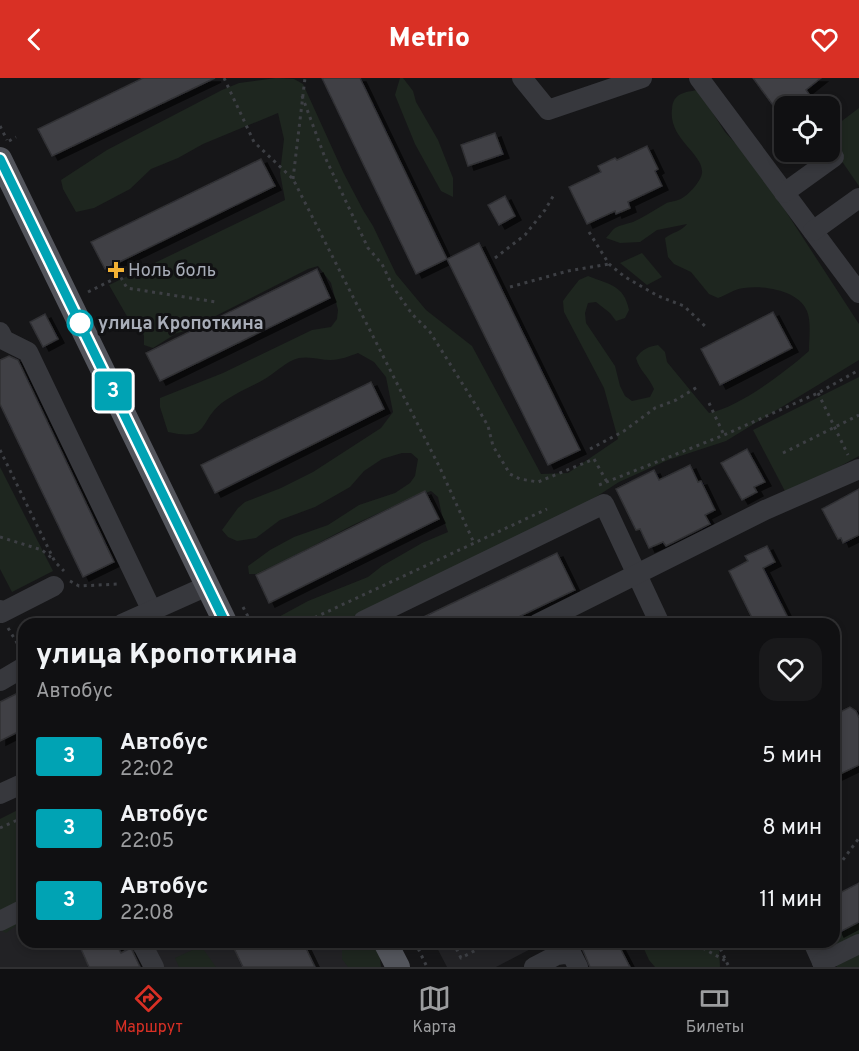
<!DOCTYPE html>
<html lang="ru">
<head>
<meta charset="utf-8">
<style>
	:root { --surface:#101012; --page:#19191b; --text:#f1f3f6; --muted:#9c9d9f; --line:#303032; --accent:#d93025 }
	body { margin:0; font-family:Overpass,sans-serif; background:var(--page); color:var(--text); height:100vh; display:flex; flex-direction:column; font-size:22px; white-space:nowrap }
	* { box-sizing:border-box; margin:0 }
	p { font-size:20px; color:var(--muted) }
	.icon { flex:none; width:33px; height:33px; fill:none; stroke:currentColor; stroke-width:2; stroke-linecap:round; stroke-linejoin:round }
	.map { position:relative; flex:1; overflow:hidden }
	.drawer { position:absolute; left:18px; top:540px; width:822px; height:330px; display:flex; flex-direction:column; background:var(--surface); border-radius:18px; box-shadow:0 3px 9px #0003,0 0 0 2px var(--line) }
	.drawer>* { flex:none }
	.badge { padding:0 12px; border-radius:4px; font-size:21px; line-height:39px }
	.controls { position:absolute; left:774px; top:18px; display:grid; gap:12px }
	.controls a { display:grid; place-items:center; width:66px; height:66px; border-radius:12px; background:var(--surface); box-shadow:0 3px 9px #0003,0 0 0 2px var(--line); font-size:30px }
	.map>.badge { position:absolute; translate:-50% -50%; box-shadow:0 0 0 3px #fff }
	.round { display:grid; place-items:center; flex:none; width:63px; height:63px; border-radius:18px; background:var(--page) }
	.overview { display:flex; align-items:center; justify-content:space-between; height:102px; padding:0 18px }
	h1 { font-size:28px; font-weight:800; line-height:45px }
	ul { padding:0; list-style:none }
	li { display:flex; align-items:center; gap:18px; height:72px; padding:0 18px }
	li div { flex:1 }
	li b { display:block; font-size:22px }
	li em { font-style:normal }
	li .badge { min-width:66px; font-weight:700; text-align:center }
	header { display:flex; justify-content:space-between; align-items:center; height:78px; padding:0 18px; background:var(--accent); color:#fff; font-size:27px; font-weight:800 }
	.dock { display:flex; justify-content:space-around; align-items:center; height:84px; border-top:2px solid var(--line); background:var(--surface); font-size:16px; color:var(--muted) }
	.dock a { display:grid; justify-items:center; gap:3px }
	.dock .active { color:var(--accent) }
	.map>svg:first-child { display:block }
	.built { fill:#222225 }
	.green { fill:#1e261f }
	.building { fill:#404145; stroke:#303034; stroke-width:1.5; filter:url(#shadow) }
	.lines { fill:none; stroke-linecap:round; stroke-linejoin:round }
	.path { stroke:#3d3f44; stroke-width:3; stroke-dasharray:3 4.5; stroke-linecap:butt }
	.minor { stroke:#37383d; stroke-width:20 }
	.major { stroke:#53555c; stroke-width:24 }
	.line-casing { stroke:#fff; stroke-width:14 }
	.line { stroke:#00a3b4; stroke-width:9 }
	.poi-dot { fill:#f2b134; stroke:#111113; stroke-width:2 }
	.stop-dot { fill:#fff; stroke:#00a3b4; stroke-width:3 }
	.labels { text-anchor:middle; stroke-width:6; stroke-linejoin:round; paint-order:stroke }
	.poi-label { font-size:18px; fill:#a8adb8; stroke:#111113; text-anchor:start }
	.stop-label { font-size:18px; font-weight:bold; fill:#a8adb8; stroke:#111113; text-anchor:start }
</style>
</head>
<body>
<header><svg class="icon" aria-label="back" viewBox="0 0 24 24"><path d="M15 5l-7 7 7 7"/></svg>Metrio<svg class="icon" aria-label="heart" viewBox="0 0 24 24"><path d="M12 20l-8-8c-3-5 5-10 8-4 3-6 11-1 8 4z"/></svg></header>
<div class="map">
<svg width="859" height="889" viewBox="0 0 859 889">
	<defs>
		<filter id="shadow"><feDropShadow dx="6" dy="4" stdDeviation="0" flood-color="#0009"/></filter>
	</defs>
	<rect width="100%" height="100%" fill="#161618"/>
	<g class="built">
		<path d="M 24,747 L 24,864 L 350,864 L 363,889 L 0,889 L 0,759 Z"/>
		<path d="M 434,864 L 544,864 L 496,889 L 447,889 Z"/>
	</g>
	<g class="green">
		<path d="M 276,0 L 294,1 L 303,6 L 343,94 L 363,132 L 373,148 L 396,196 L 426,232 L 472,268 L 541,396 L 568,395 L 618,361 L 604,310 L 564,234 L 563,223 L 568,216 L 579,202 L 588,198 C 610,207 624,207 629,232 L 625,240 L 616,243 L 610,235 L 596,224 L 588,225 L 585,235 L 586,245 L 615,288 L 620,308 L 625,318 L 632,323 L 650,319 L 654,311 C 649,299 639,292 636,280 C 642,271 648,269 658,267 L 665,274 L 667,284 L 709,335 C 740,329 785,294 809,273 C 809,262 811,247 808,236 C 802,213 764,207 744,210 C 734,211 727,217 718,220 L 709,216 L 691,194 L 674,186 L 668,179 L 665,160 C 673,154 682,153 687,146 L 657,152 L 640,164 L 620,165 L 606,160 C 609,157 612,152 615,150 C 620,147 627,146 633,144 C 644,139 654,132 665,126 C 669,123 674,124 678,122 C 686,120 701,104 702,95 C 704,76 668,61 672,31 C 673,15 685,14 698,12 L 725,54 L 757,89 L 859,246 L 859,282 L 726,363 L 668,382 L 619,404 L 582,428 L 453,493 L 410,509 L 378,527 L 343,543 L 324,546 L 277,546 L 275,541 L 308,523 L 368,499 L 382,488 L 422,465 L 448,454 L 442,437 L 438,419 L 431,413 L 405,423 L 353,447 L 259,496 L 249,496 L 248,488 L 270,472 L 294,459 L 328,447 L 359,427 L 395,415 L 410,405 L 415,398 L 418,381 L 411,375 L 402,375 L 382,381 L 364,393 L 350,409 L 315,429 L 280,442 L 256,460 L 237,463 L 228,459 L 222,452 L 238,430 L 245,424 L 281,410 L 313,394 L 381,350 L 393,334 L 386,299 L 374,284 L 358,275 C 350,278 340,282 331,282 C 320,282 311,278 299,280 C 286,283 274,296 263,302 C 251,309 238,314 226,322 C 196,342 213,364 168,354 L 160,329 L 160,320 L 223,295 L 312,252 L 331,249 L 337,241 L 338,232 L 331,205 L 318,188 L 308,191 L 186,253 L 177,255 L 153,270 L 144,267 L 144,258 L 141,250 L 132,247 L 109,207 L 285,122 L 280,95 L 284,61 L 278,35 L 203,66 L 178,80 L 151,91 L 130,111 L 94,130 L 76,134 L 63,111 L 61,102 L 107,72 L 222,12 L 239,5 Z"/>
		<path d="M 400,0 L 403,0 L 413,13 L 416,24 L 438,62 L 453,100 L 453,119 L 441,113 L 415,66 L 395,17 Z"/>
		<path d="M 859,30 L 859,108 L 841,82 L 844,80 L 830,60 L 830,52 Z"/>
		<path d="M 642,175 L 662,199 L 647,207 L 620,185 Z"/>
		<path d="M 859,299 L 859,378 L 787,417 L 753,352 Z"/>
		<path d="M 0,389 L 53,493 L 12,514 L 0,491 Z"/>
		<path d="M 24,729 L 24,842 L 6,855 L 0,852 L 0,741 Z"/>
		<path d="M 859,844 L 859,889 L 837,889 L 822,867 L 827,864 L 834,864 L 834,859 Z"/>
		<path d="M 342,864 L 378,864 L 381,889 L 348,889 L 342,881 Z"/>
		<path d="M 641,864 L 712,864 L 719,870 L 720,889 L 655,889 L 649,882 Z"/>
		<path d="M 201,868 L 216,889 L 179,889 L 175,880 Z"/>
	</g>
	<g class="building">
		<path d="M 143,0 L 215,0 L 52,78 L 38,51 Z"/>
		<path d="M 322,0 L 360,0 L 447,181 L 416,196 Z"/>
		<path d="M 753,0 L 821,0 L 806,12 L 809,16 L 793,28 L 784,28 L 784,35 L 781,38 Z"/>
		<path d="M 495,55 L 503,76 L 468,88 L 461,67 Z"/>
		<path d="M 647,68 L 658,91 L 655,93 L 662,108 L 628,124 L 630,130 L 616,136 L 615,133 L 587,146 L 569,109 L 601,94 L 598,88 L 615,80 L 617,82 Z"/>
		<path d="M 261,81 L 275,108 L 105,191 L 91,164 Z"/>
		<path d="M 505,118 L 515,138 L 499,147 L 488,127 Z"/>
		<path d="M 479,165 L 580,372 L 548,387 L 447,181 Z"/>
		<path d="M 317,191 L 330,220 L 160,303 L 146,275 Z"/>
		<path d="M 773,234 L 792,270 L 720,307 L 701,271 Z"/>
		<path d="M 45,236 L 58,261 L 43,269 L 30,244 Z"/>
		<path d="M 9,278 L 18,282 L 114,484 L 83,499 L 0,326 L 0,282 Z"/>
		<path d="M 371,304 L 384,331 L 215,415 L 201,387 Z"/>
		<path d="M 747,371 L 765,404 L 754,409 L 757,414 L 742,422 L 721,385 Z"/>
		<path d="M 690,387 L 698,404 L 701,403 L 715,432 L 705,437 L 710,446 L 666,468 L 663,464 L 649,470 L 640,451 L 636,452 L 616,411 L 654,392 L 659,402 Z"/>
		<path d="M 859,411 L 859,457 L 843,465 L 841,460 L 838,461 L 822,431 Z"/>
		<path d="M 425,413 L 439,441 L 269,525 L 256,497 Z"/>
		<path d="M 767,468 L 775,484 L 763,490 L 791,546 L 755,546 L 729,493 L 748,483 L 745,478 Z"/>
		<path d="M 557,475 L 575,512 L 504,546 L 409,546 Z"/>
		<path d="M 24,612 L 24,651 L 0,663 L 0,624 Z"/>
		<path d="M 850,629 L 856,633 L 859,640 L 859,687 L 834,699 L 834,637 Z"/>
		<path d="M 859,805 L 859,844 L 838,855 L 834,847 L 834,818 Z"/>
		<path d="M 78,864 L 115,864 L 121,875 L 131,870 L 140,889 L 89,889 Z"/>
		<path d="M 231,864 L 303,864 L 315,889 L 243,889 Z"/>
		<path d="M 575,864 L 617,864 L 630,889 L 590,889 L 582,870 Z"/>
	</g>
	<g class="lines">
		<g class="path">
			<path d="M 224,0 L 254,64 L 293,101 L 440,390 L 474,465"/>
			<path d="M 302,18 L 324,77 L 368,170 L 382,186 L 393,209 L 412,236 L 430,254 L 477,329 L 488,348 L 493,368 L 510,396 L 520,401 L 538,404 L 594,381 L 607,404"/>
			<path d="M 0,48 L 7,62"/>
			<path d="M 9,63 L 16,59"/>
			<path d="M 293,101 L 305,0"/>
			<path d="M 589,154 L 609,186 L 625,199 L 658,218 L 684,228 L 707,250"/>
			<path d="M 495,180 L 525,157 L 545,132 L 555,115"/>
			<path d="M 510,209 L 568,193 L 609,186"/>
			<path d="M 88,214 L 120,198 L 127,210 L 216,224"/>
			<path d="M 818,315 L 848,377"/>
			<path d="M 709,325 L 724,357"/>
			<path d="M 590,371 L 624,353 L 655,330 L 676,322 L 699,308"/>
			<path d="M 0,372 L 55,484 L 64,493"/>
			<path d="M 783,375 L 859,337"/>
			<path d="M 599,407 L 724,357 L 818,315 L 859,292"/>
			<path d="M 0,459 L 42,472 L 53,481"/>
			<path d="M 70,503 L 79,508 L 119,506"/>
			<path d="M 243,529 L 252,546"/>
			<path d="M 301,546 L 547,431"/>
			<path d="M 8,550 L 22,573"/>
			<path d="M 0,750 L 24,739"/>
			<path d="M 834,794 L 859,760"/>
			<path d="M 415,864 L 427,889"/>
			<path d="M 453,864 L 461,880 L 491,864"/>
			<path d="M 689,864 L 699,868 L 726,883"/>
			<path d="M 717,864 L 729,889"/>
		</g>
		<g class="minor">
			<path d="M 522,0 L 548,32 L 642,0"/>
			<path d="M 699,0 L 859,215"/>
			<path d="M 784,115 L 834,79"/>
			<path d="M 813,153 L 859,120"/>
			<path d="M 0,254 L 4,262 L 28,274 L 152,533"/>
			<path d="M 0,532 L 1,535 L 54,508"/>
			<path d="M 363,543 L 604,426 L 660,546"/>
			<path d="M 122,546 L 207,508"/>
			<path d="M 537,546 L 765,432 L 859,391"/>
			<path d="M 0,603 L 24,589"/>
			<path d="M 0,716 L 24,705"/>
			<path d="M 0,843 L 24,831"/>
			<path d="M 141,864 L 154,889"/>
			<path d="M 813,864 L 822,884"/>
			<path d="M 534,889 L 557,877 L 571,875 L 578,889"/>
			<path d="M 824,889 L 822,884 L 859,866"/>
		</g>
		<g class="major">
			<path d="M 0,81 L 226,546"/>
			<path d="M 385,864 L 398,889"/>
		</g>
	</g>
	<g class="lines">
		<g class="line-casing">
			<path id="line" d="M 0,81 L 226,546"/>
		</g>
		<use href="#line" class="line"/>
	</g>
	<path class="poi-dot" d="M113 183h6v6h6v6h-6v6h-6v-6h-6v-6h6z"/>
	<circle class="stop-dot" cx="80" cy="245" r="12"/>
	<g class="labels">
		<g class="poi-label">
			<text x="128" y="198">Ноль боль</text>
		</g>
		<g class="stop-label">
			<text x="98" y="251">улица Кропоткина</text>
		</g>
	</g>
</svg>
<div class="controls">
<a><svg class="icon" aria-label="locate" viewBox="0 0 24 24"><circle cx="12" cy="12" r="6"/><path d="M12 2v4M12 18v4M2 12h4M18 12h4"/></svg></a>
</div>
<b class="badge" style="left:113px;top:313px;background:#00a3b4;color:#fff">3</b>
<section class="drawer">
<div class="overview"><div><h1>улица Кропоткина</h1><p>Автобус</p></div><a class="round"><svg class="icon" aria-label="heart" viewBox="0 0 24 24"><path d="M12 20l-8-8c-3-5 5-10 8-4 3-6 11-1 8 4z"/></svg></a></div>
<ul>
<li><span class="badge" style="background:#00a3b4;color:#fff">3</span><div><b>Автобус</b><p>22:02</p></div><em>5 мин</em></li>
<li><span class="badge" style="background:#00a3b4;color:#fff">3</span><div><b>Автобус</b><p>22:05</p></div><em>8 мин</em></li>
<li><span class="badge" style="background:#00a3b4;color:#fff">3</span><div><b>Автобус</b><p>22:08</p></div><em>11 мин</em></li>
</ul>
</section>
</div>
<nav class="dock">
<a class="active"><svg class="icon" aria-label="directions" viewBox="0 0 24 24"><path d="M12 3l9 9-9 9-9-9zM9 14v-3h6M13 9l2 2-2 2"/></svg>Маршрут</a>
<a><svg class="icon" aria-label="map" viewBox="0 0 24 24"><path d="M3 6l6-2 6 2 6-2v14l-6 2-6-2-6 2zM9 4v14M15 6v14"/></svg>Карта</a>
<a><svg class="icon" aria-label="tickets" viewBox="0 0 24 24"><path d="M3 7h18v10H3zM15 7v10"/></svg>Билеты</a>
</nav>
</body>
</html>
